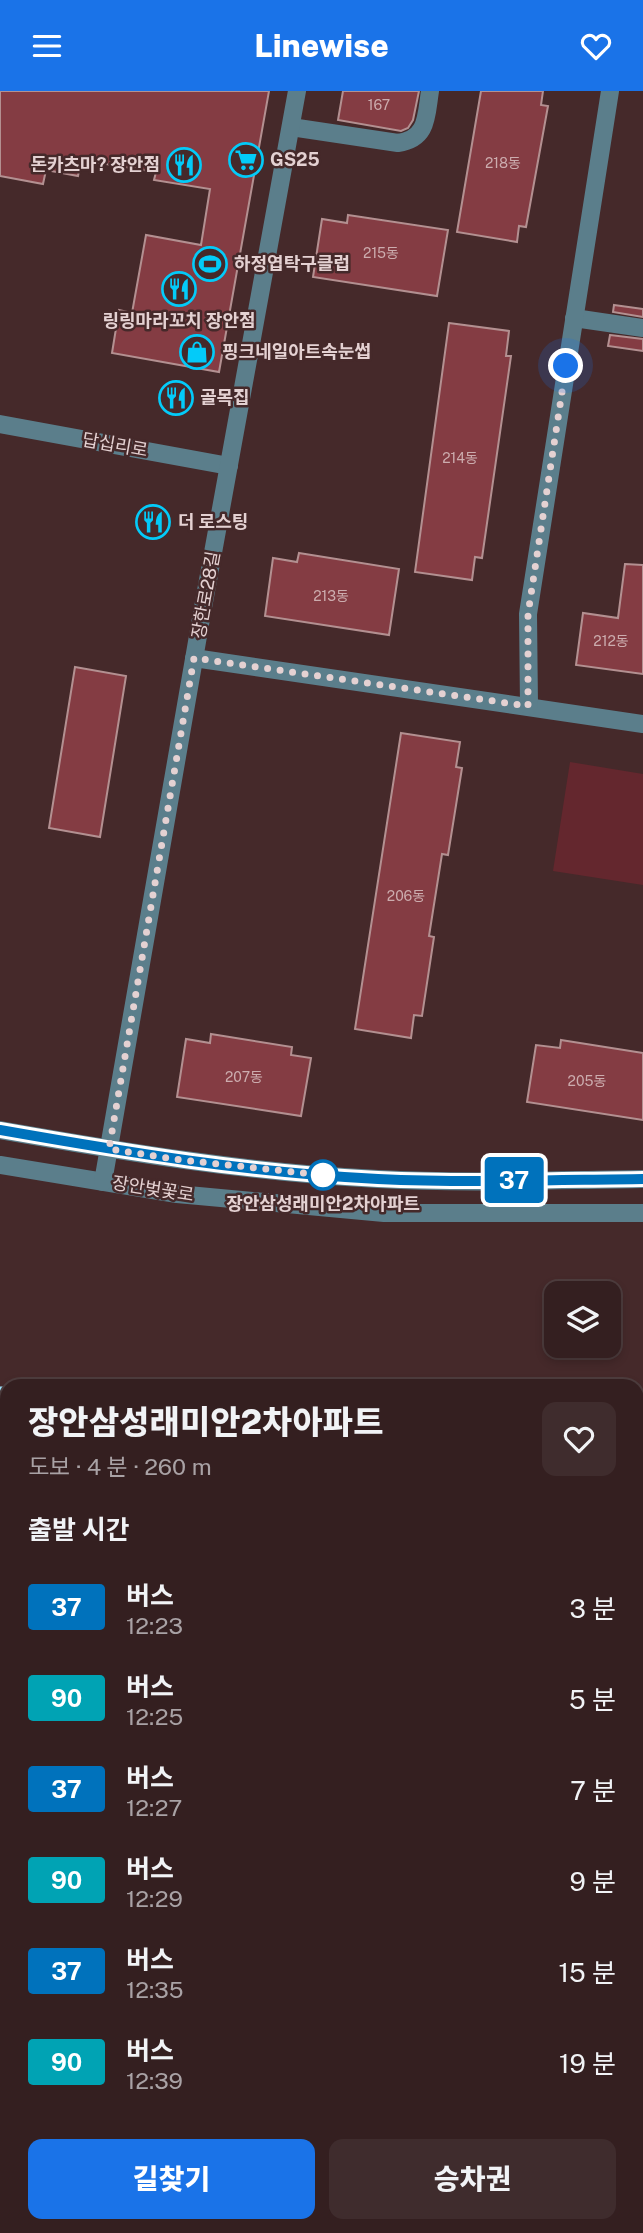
<!DOCTYPE html>
<html lang="ko">
<head>
<meta charset="utf-8">
<style>
	:root { --surface:#341f20; --page:#3f2c2d; --text:#f1f3f6; --muted:#a9a2a5; --line:#4e3d3e; --accent:#1a73e8 }
	body { margin:0; font-family:"Public Sans","Noto Sans KR",sans-serif; background:var(--page); color:var(--text); height:100vh; display:flex; flex-direction:column; font-size:26px; white-space:nowrap }
	* { box-sizing:border-box; margin:0 }
	p { font-size:23px; color:var(--muted) }
	.icon { flex:none; width:38px; height:38px; fill:none; stroke:currentColor; stroke-width:2; stroke-linecap:round; stroke-linejoin:round }
	.map { position:relative; flex:1; overflow:hidden }
	.panel { position:absolute; left:0px; top:1288px; width:644px; height:854px; display:flex; flex-direction:column; background:var(--surface); border-radius:21px 21px 0 0; box-shadow:0 4px 10px #0003,0 0 0 2px var(--line) }
	.panel>* { flex:none }
	.badge { padding:0 14px; border-radius:5px; font-size:24px; line-height:46px }
	.tools { position:absolute; left:544px; top:1190px; display:grid; gap:14px }
	.tools a { display:grid; place-items:center; width:77px; height:77px; border-radius:14px; background:var(--surface); box-shadow:0 4px 10px #0003,0 0 0 2px var(--line); font-size:35px }
	.you { position:absolute; width:35px; height:35px; margin:-18px; border:5px solid #fff; border-radius:50%; background:#1a73e8; box-shadow:0 0 0 10px #1a73e833 }
	.map>.badge { position:absolute; translate:-50% -50%; box-shadow:0 0 0 4px #fff }
	h2 { padding:0 28px; font-size:26px; line-height:63px }
	.round { display:grid; place-items:center; flex:none; width:74px; height:74px; border-radius:14px; background:var(--page) }
	.summary { display:flex; align-items:center; justify-content:space-between; height:119px; padding:0 28px }
	h1 { font-size:33px; font-weight:800; line-height:52px }
	.primary-button { display:flex; gap:14px; margin-top:auto; padding:14px 28px }
	.primary-button a { flex:1; height:80px; border-radius:14px; background:var(--accent); color:#fff; font-size:28px; font-weight:800; line-height:80px; text-align:center }
	.primary-button a+a { background:var(--page); color:var(--text) }
	ul { padding:0; list-style:none }
	li { display:flex; align-items:center; gap:21px; height:91px; padding:0 28px }
	li div { flex:1 }
	li b { display:block; font-size:26px }
	li em { font-style:normal }
	li .badge { min-width:77px; font-weight:700; text-align:center }
	header { display:flex; justify-content:space-between; align-items:center; height:91px; padding:0 28px; background:var(--accent); color:#fff; font-size:32px; font-weight:800 }
	.map>svg:first-child { display:block }
	.green { fill:#64272e }
	.water { fill:#39060f }
	.building { fill:#843c43; stroke:#b39091; stroke-width:2 }
	.lines { fill:none; stroke-linecap:round; stroke-linejoin:round }
	.minor { stroke:#5b7e8b; stroke-width:18 }
	.highway { stroke:#9ee6ff; stroke-width:21 }
	.line-casing { stroke:#fff; stroke-width:16 }
	.line { stroke:#0072bc; stroke-width:10 }
	.walk { stroke:#e4d1d2; stroke-width:7; stroke-dasharray:0 12.6 }
	.stop-dot { fill:#fff; stroke:#0072bc; stroke-width:3.5 }
	.labels { text-anchor:middle; stroke-width:5; stroke-linejoin:round; paint-order:stroke }
	.number-label { font-size:14px; fill:#ccacae }
	.poi-label { font-size:18px; font-weight:bold; fill:#e4d1d2; stroke:#45292a; text-anchor:start }
	.street-label { font-size:18px; fill:#e4d1d2; stroke:#45292a }
	.stop-label { font-size:18px; font-weight:bold; fill:#e4d1d2; stroke:#45292a }
</style>
</head>
<body>
<header><svg class="icon" aria-label="menu" viewBox="0 0 24 24"><path d="M4 6h16M4 12h16M4 18h16"/></svg>Linewise<svg class="icon" aria-label="heart" viewBox="0 0 24 24"><path d="M12 20l-8-8c-3-5 5-10 8-4 3-6 11-1 8 4z"/></svg></header>
<div class="map">
<svg width="643" height="2142" viewBox="0 0 643 2142">
	<rect width="100%" height="100%" fill="#45292a"/>
	<g class="green">
		<path d="M 570,671 L 643,683 L 643,794 L 553,780 Z"/>
		<rect x="205" y="2135" width="369" height="7"/>
	</g>
	<g class="water">
		<path d="M 0,1615 L 7,1616 L 7,1912 L 0,1911 Z"/>
		<rect x="637" y="1660" width="6" height="296"/>
	</g>
	<g class="building">
		<path d="M 0,0 L 269,0 L 219,281 L 112,262 L 119,219 L 132,222 L 146,144 L 201,154 L 210,98 L 154,89 L 156,81 L 81,69 L 78,85 L 46,79 L 43,93 L 0,85 Z"/>
		<path d="M 343,0 L 419,0 L 413,29 L 408,37 L 401,40 L 338,29 Z"/>
		<path d="M 481,0 L 543,0 L 541,14 L 548,15 L 526,136 L 519,135 L 517,151 L 457,141 Z"/>
		<path d="M 348,124 L 448,139 L 437,205 L 313,186 L 322,128 L 347,132 Z"/>
		<path d="M 614,214 L 643,218 L 643,226 L 613,221 Z"/>
		<path d="M 449,232 L 509,240 L 506,265 L 511,265 L 482,467 L 475,466 L 472,489 L 415,481 Z"/>
		<path d="M 610,244 L 643,248 L 643,260 L 608,255 Z"/>
		<path d="M 299,462 L 399,478 L 389,544 L 265,525 L 273,467 L 297,471 Z"/>
		<path d="M 625,473 L 643,474 L 643,583 L 576,574 L 583,522 L 618,527 Z"/>
		<path d="M 75,576 L 126,585 L 100,746 L 49,737 Z"/>
		<path d="M 401,642 L 460,651 L 456,676 L 462,677 L 448,764 L 442,763 L 429,845 L 434,846 L 422,925 L 414,924 L 411,947 L 355,938 Z"/>
		<path d="M 211,943 L 292,956 L 291,964 L 311,967 L 301,1025 L 177,1006 L 186,948 L 210,952 Z"/>
		<path d="M 561,949 L 643,962 L 643,1029 L 527,1011 L 536,954 L 560,957 Z"/>
	</g>
	<g class="lines">
		<g class="minor">
			<path d="M 291,36 L 398,52 C 428,48 426,25 430,0"/>
			<path d="M 574,227 L 643,237"/>
			<path d="M 0,333 L 229,375"/>
			<path d="M 194,567 L 643,633"/>
			<path d="M 529,615 L 528,523 L 610,0"/>
			<path d="M 0,1039 C 125,1061 251,1082 378,1088 C 466,1093 555,1089 643,1088"/>
			<path d="M 0,1074 L 177,1103 L 384,1122 L 643,1122"/>
			<path d="M 103,1091 L 202,522 L 297,0"/>
		</g>
		<g class="highway">
			<path d="M 0,1306 L 7,1306"/>
			<path d="M 637,1328 L 643,1328"/>
		</g>
	</g>
	<g class="lines">
		<g class="line-casing">
			<path id="line" d="M 0,1039 C 125,1061 251,1082 378,1088 C 466,1092 555,1089 643,1088"/>
		</g>
		<use href="#line" class="line"/>
		<path class="walk" d="M 323,1084 L 332,1085 L 181,1069 L 109,1058 L 194,567 L 528,615 L 528,523 L 566,275"/>
	</g>
	<defs>
		<g id="supermarket-ring" transform="scale(1.75)"><circle r="9.5" fill="#45292a" stroke="#03cbf9" stroke-width="1.5"/><path d="M-6-5.5h2.5l.6 2H6L4.5 2H-2.5L-4.4-4H-6ZM-1.5 3.2a1.3 1.3 0 1 0 .1 0ZM3 3.2a1.3 1.3 0 1 0 .1 0Z" fill="#03cbf9"/></g>
		<g id="restaurant-ring" transform="scale(1.75)"><circle r="9.5" fill="#45292a" stroke="#03cbf9" stroke-width="1.5"/><path d="M-5-6h1v4h1v-4h1v4h1v-4h1v5L-1.5 .5V6h-2V.5L-5-1ZM5-6V6H3V1.5H1.5Q1.5-4 5-6Z" fill="#03cbf9"/></g>
		<g id="stadium-ring" transform="scale(1.75)"><circle r="9.5" fill="#45292a" stroke="#03cbf9" stroke-width="1.5"/><path d="M0-5a6.5 5 0 1 0 0 10a6.5 5 0 1 0 0-10ZM-3.5-1.8h7v3.6h-7Z" fill="#03cbf9"/></g>
		<g id="shop-ring" transform="scale(1.75)"><circle r="9.5" fill="#45292a" stroke="#03cbf9" stroke-width="1.5"/><path d="M-5-2.5h2.3a2.7 3.5 0 0 1 5.4 0H5L5.5 6h-11ZM-1.5-2.5h3a1.5 2.3 0 0 0-3 0Z" fill="#03cbf9"/></g>
	</defs>
	<g fill-rule="evenodd">
		<use href="#supermarket-ring" x="246" y="69"/>
		<use href="#restaurant-ring" x="184" y="74"/>
		<use href="#stadium-ring" x="210" y="173"/>
		<use href="#restaurant-ring" x="179" y="198"/>
		<use href="#shop-ring" x="197" y="261"/>
		<use href="#restaurant-ring" x="176" y="307"/>
		<use href="#restaurant-ring" x="153" y="431"/>
	</g>
	<circle class="stop-dot" cx="323" cy="1084" r="14"/>
	<g class="labels">
		<g class="number-label">
			<text x="379" y="19">167</text>
			<text x="503" y="77">218동</text>
			<text x="381" y="167">215동</text>
			<text x="460" y="372">214동</text>
			<text x="331" y="510">213동</text>
			<text x="611" y="555">212동</text>
			<text x="406" y="810">206동</text>
			<text x="244" y="991">207동</text>
			<text x="587" y="995">205동</text>
		</g>
		<g class="poi-label">
			<text x="270" y="75">GS25</text>
			<text x="160" y="80" text-anchor="end">돈카츠마? 장안점</text>
			<text x="234" y="179">하정엽탁구클럽</text>
			<text x="179" y="236" text-anchor="middle">링링마라꼬치 장안점</text>
			<text x="222" y="267">핑크네일아트속눈썹</text>
			<text x="200" y="313">골목집</text>
			<text x="178" y="437">더 로스팅</text>
		</g>
		<g class="street-label">
			<text transform="translate(115 354) rotate(10)" y="6">답십리로</text>
			<text transform="translate(206 504) rotate(-80)" y="6">장한로28길</text>
			<text transform="translate(153 1098) rotate(9)" y="6">장안벚꽃로</text>
		</g>
		<g class="stop-label">
			<text x="323" y="1119">장안삼성래미안2차아파트</text>
		</g>
	</g>
</svg>
<div class="tools">
<a><svg class="icon" aria-label="layers" viewBox="0 0 24 24"><path d="M12 4l9 5-9 5-9-5zM3 14l9 5 9-5"/></svg></a>
</div>
<div class="you" style="left:566px;top:275px"></div>
<b class="badge" style="left:514px;top:1089px;background:#0072bc;color:#fff">37</b>
<section class="panel">
<div class="summary"><div><h1>장안삼성래미안2차아파트</h1><p>도보 · 4 분 · 260 m</p></div><a class="round"><svg class="icon" aria-label="heart" viewBox="0 0 24 24"><path d="M12 20l-8-8c-3-5 5-10 8-4 3-6 11-1 8 4z"/></svg></a></div>
<h2>출발 시간</h2>
<ul>
<li><span class="badge" style="background:#0072bc;color:#fff">37</span><div><b>버스</b><p>12:23</p></div><em>3 분</em></li>
<li><span class="badge" style="background:#00a3b4;color:#fff">90</span><div><b>버스</b><p>12:25</p></div><em>5 분</em></li>
<li><span class="badge" style="background:#0072bc;color:#fff">37</span><div><b>버스</b><p>12:27</p></div><em>7 분</em></li>
<li><span class="badge" style="background:#00a3b4;color:#fff">90</span><div><b>버스</b><p>12:29</p></div><em>9 분</em></li>
<li><span class="badge" style="background:#0072bc;color:#fff">37</span><div><b>버스</b><p>12:35</p></div><em>15 분</em></li>
<li><span class="badge" style="background:#00a3b4;color:#fff">90</span><div><b>버스</b><p>12:39</p></div><em>19 분</em></li>
</ul>
<div class="primary-button"><a>길찾기</a><a>승차권</a></div>
</section>
</div>
</body>
</html>
